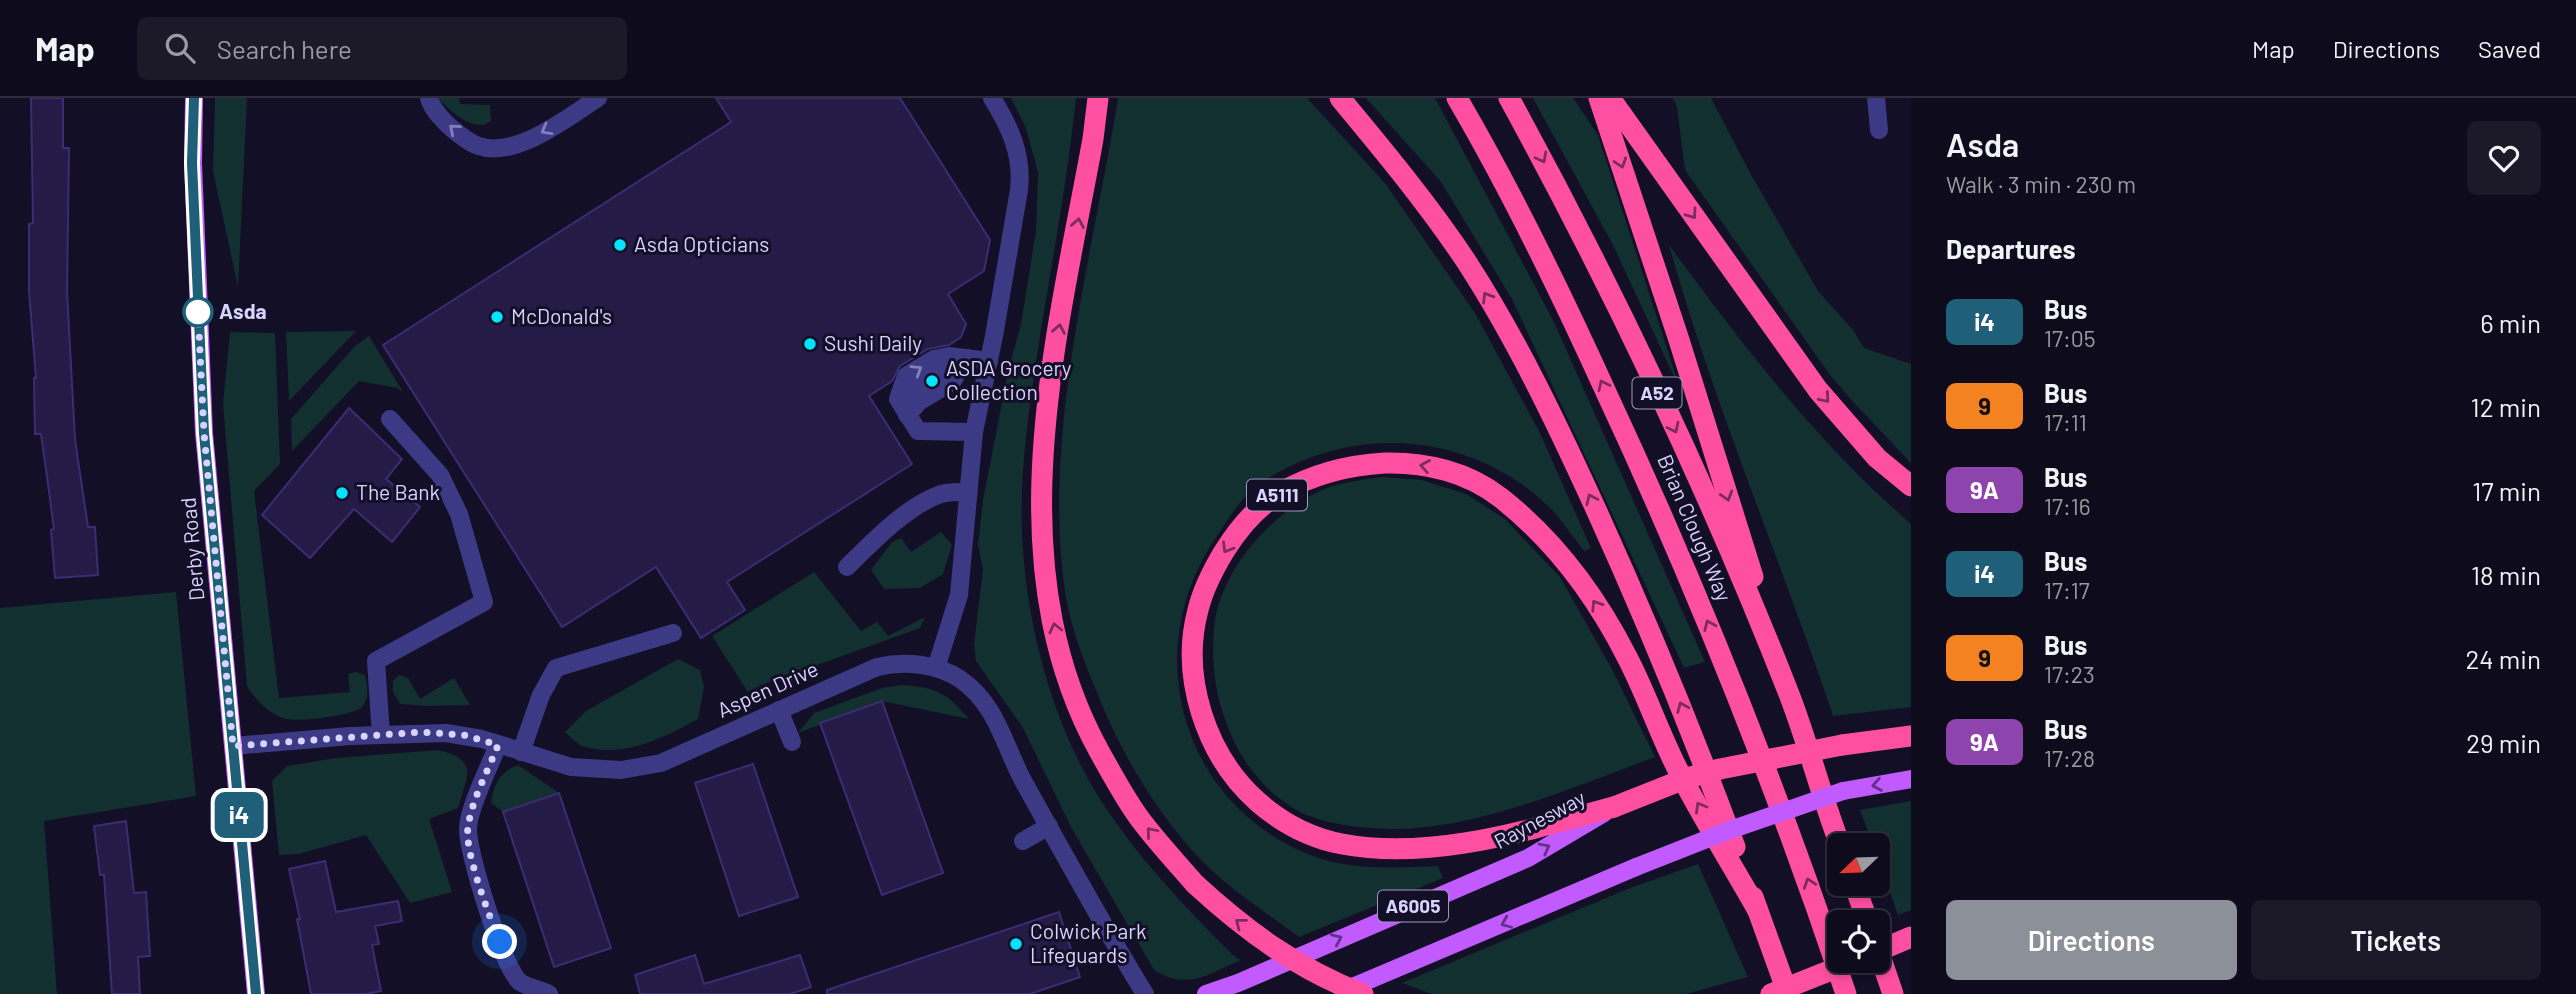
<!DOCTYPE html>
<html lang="en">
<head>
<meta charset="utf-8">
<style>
	:root { --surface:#0e0b1c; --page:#1c1929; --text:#f1f3f6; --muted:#9b9ba3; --line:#2e2b3b; --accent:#8c9099 }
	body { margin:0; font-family:Barlow,sans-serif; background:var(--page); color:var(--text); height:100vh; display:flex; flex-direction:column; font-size:26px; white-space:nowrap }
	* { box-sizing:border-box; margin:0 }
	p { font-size:23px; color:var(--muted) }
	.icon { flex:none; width:38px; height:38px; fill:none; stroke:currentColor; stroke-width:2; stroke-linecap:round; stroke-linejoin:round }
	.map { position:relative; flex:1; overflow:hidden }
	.side { display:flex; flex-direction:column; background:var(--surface); width:665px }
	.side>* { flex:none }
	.badge { padding:0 14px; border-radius:10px; font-size:24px; line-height:46px }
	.needle { width:46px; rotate:247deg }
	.controls { position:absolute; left:1827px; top:735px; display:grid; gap:14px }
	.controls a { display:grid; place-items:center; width:63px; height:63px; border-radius:10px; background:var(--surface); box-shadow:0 4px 10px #0003,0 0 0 2px var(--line); font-size:35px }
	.you { position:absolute; width:35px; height:35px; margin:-18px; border:5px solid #fff; border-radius:50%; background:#1a73e8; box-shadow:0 0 0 10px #1a73e833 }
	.map>.badge { position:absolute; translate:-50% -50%; box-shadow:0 0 0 4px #fff }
	h2 { padding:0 35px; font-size:26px; line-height:63px }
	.round { display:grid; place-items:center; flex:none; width:74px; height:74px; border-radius:10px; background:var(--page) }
	.headline { display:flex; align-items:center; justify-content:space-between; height:119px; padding:0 35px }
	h1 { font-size:33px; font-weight:600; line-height:52px }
	.button { display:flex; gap:14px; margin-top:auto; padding:14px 35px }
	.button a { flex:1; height:80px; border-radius:10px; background:var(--accent); color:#fff; font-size:28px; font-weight:600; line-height:80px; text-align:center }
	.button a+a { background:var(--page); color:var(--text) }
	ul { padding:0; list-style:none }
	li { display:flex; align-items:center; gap:21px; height:84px; padding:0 35px }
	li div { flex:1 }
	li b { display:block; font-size:26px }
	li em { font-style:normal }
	li .badge { min-width:77px; font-weight:700; text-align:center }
	header { display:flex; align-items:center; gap:42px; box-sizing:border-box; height:98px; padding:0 35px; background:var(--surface); border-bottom:2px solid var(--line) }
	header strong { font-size:33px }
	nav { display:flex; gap:38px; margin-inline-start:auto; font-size:24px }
	.search { width:490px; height:63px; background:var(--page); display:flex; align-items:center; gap:18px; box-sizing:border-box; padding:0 24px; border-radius:10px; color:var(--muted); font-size:26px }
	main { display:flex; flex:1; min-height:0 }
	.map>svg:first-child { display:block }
	.green { fill:#12302f }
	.building { fill:#241b47; stroke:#3b2d73; stroke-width:2 }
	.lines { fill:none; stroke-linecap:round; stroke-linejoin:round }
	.minor { stroke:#3d3a85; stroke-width:18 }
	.major { stroke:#c25bff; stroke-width:18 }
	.highway { stroke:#ff4fa3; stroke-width:21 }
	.major-bridge { stroke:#c25bff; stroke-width:18 }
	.highway-bridge { stroke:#ff4fa3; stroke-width:21 }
	.oneway { stroke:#837fbc }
	.oneway2 { stroke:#7d2c5e }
	.oneway3 { stroke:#623188 }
	.line-casing { stroke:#fff; stroke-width:16 }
	.line { stroke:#1f5f7a; stroke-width:10 }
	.walk { stroke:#d9d4ff; stroke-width:7; stroke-dasharray:0 12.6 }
	.poi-dot { fill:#00e5ff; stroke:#130f26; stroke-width:2.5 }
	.stop-dot { fill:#fff; stroke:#1f5f7a; stroke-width:3.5 }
	.labels { text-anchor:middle; stroke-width:6; stroke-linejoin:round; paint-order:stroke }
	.shield { fill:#130f26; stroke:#9e99be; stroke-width:2 }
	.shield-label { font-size:19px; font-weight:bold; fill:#d9d4ff }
	.poi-label { font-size:21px; fill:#d9d4ff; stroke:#130f26; text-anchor:start }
	.stop-label { font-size:21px; font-weight:bold; fill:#d9d4ff; stroke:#130f26; text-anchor:start }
	.street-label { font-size:21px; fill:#d9d4ff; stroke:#130f26 }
</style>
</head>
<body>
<header>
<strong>Map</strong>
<div class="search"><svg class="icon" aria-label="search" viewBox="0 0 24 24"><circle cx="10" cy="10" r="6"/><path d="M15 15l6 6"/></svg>Search here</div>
<nav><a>Map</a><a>Directions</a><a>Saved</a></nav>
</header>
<main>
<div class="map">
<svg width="1911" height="896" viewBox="0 0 1911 896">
	<rect width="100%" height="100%" fill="#130f26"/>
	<g class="green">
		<path d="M 215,0 L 247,0 L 238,189 L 213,73 Z"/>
		<path d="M 438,0 L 459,0 L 460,6 L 490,7 L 491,23 C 475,36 449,13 438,0 Z"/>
		<path d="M 1011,0 L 1076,0 C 1068,77 1054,154 1041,231 C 1033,285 1024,339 1022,393 C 1018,495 1045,612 1098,698 C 1136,758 1185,809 1235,859 L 1241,862 C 1209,876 1187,893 1154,872 L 1071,729 L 1023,630 L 976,563 L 974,546 L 983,472 L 978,447 L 983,402 L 1009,269 L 1021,226 L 1036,133 L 1038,75 L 1026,30 Z"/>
		<path d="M 1118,0 L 1307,0 L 1385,85 L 1475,215 L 1540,335 L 1591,450 L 1584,453 C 1574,440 1565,427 1555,415 C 1513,371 1455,346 1395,345 C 1347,344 1294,360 1256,389 C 1240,401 1228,422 1217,438 C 1140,549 1178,699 1303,754 C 1345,773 1394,770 1438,768 L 1443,780 L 1299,839 C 1267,815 1232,793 1203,764 C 1162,722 1128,667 1105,614 C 1089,575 1071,535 1065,494 C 1042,335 1093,156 1118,0 Z"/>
		<path d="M 1366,0 L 1435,0 L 1553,222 L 1705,564 L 1684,570 L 1512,201 L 1441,84 Z"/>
		<path d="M 1533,0 L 1573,0 L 1598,37 L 1681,294 L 1614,149 Z"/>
		<path d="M 1673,0 L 1711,0 L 1749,73 L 1818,193 L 1853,232 L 1864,250 L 1911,266 L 1911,365 L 1854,305 L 1830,277 L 1685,72 L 1677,9 Z"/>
		<path d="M 1669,147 C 1743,247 1816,344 1911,426 L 1911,609 L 1833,618 C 1780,460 1714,307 1669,147 Z"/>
		<path d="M 356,233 L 289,303 L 286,234 Z"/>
		<path d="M 230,234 L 275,235 L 280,366 L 254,393 L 279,600 L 350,594 L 348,576 L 356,574 L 365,577 C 367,587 370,598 363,608 C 355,618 296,625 283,620 C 268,615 255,601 247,588 L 223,306 Z"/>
		<path d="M 369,238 L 403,294 L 397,290 L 359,283 L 292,353 L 291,321 L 355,248 Z"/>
		<path d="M 1382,379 L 1422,382 L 1466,396 L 1505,421 L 1560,479 L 1612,571 L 1655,659 C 1577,688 1473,733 1390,731 C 1362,730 1328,727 1302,715 C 1266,697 1239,662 1226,624 C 1215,595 1211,562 1214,530 C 1219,474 1270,416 1320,393 C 1339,384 1361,382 1382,379 Z"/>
		<path d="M 941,434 L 952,447 L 943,476 L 920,490 L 884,491 L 871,472 L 892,444 L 901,440 L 911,454 Z"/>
		<path d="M 814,474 L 861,533 L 877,524 L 888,538 L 925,519 L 920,530 L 761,587 L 748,594 L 712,538 Z"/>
		<path d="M 176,494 L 196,698 L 44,723 L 57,896 L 0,896 L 0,510 Z"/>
		<path d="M 678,561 L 700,572 L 704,589 L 698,621 C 663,640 623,661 582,648 C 576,645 570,638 565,634 L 586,613 Z"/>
		<path d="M 399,577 L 408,580 L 420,601 L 454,580 L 470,607 L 428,608 L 400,606 L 393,594 L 393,583 Z"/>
		<path d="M 902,587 C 936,589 947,595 969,621 L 882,603 L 798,635 L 814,615 L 882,590 Z"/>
		<path d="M 438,652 C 480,662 467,678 458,710 L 429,721 L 452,794 L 410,805 L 366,737 L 299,756 L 279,757 L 272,683 L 287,668 L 336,660 Z"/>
		<path d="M 518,667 L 559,695 L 503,714 L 491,705 C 494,686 499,674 518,667 Z"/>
		<path d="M 1911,703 L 1911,812 L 1898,817 L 1878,761 L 1878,747 L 1873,747 L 1860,712 Z"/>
		<path d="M 1698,766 L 1748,879 L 1686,896 L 1432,896 L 1402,885 L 1630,790 Z"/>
	</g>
	<g class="building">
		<path d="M 31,0 L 63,0 L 63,50 L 69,50 L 67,193 L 75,342 L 88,429 L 95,429 L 98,477 L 55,480 L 51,432 L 54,431 L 48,386 L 41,336 L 35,336 L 34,280 L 36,280 L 29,193 L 29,126 L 33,125 Z"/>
		<path d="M 716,0 L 900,0 L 990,142 L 984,173 L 948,196 L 966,226 L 961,239 L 949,247 L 928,251 L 900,268 L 892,283 L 869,298 L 912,366 L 727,484 L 745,512 L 701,540 L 656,469 L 562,529 L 383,247 L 731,24 Z"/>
		<path d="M 349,310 L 402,361 L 386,381 L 420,409 L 392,444 L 354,411 L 310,460 L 262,417 Z"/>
		<path d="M 882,603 L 943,775 L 882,797 L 820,625 Z"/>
		<path d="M 753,666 L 798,799 L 739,818 L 695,685 Z"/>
		<path d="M 559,695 L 611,850 L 554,869 L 503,714 Z"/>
		<path d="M 126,723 L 134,795 L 146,794 L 150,858 L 138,859 L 140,896 L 112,896 L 104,777 L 100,777 L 94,728 Z"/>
		<path d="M 325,763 L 336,814 L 398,803 L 402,823 L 375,828 L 379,846 L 372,847 L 381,893 L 366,896 L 311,896 L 297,821 L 300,821 L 289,771 Z"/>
		<path d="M 1059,814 L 1080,879 L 1030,896 L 827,896 L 827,892 Z"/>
		<path d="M 695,857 L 704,886 L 800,857 L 811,889 L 790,896 L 640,896 L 635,877 Z"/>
	</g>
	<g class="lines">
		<g class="minor">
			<path d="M 429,0 C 432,12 446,26 456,34 C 463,39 471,46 479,48 C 516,61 568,19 598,0"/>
			<path d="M 1876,0 L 1879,32"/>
			<path d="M 909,310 L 912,292 L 967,260"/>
			<path d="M 907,317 L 920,303 L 952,284 L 965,263"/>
			<path d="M 974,334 L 918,333 L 898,301 L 906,278 L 934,261 L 949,258 L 989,263"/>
			<path d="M 847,469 C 872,444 908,407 941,396 C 950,393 959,394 968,394"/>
			<path d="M 936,570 L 959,497 L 974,334 L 994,238 L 1019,92 C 1023,57 1010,29 992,0"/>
			<path d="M 779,612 L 792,644"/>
			<path d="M 381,637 L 376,563 L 484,504 L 459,416 L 440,377 L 390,321"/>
			<path d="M 498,647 C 490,667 467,713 468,732 C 468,756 503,870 520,884 C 527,889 541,892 549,896"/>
			<path d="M 233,648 L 350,638 L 446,635 L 482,641 L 571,669 L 621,672 L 661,665 L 877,569 C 904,563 936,565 960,581 C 999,608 1004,650 1026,688 C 1065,758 1103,828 1145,896"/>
			<path d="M 521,654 L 541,597 L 556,570 L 673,535"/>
			<path d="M 1023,743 L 1049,728"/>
		</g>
		<g class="major">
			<path d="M 194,0 L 193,65 L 204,335 L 256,896"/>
			<path d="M 1843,693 L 1911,681"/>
			<path d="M 1343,893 L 1636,769"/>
			<path d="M 1206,896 L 1238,885 L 1528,760 L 1604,715"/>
		</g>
		<g class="highway">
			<path d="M 1098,0 L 1093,41 C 1057,239 995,464 1099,653 C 1112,676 1125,701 1140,721 C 1157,744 1177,765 1195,786"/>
			<path d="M 1340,0 C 1384,53 1428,106 1466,163 C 1516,240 1556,324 1594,407 C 1645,519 1692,633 1735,749"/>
			<path d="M 1457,0 C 1512,94 1560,193 1605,292 C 1697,489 1777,690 1846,896"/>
			<path d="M 1509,0 C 1614,192 1709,392 1789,596 C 1808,645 1821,697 1840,747"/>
			<path d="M 1599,0 L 1679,242 L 1753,479"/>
			<path d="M 1610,0 L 1818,292 L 1877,360 L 1911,388"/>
			<path d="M 1842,647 L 1911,638"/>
			<path d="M 1614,709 C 1528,732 1432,763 1342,746 C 1311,740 1282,725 1258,704 C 1206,658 1180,579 1198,512 C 1203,491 1214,470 1225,452 C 1239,430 1258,408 1280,395 C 1311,377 1349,367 1385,365 C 1426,364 1468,374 1501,400 C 1554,442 1596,498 1627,559 C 1646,595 1659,635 1678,672 C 1702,719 1731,765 1757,811"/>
			<path d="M 1854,786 L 1868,824"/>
			<path d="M 1753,799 L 1788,896"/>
			<path d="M 1878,852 L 1893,896"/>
		</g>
		<path class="major-bridge" d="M 1636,769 L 1730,732 L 1843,693"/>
		<g class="highway-bridge">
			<path d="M 1614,709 L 1687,680 L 1720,671 L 1842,647"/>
			<path d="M 1195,786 C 1245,832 1299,872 1363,896"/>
			<path d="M 1878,853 L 1911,839"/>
			<path d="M 1771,896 L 1854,863"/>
		</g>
	</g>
	<defs><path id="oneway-chevron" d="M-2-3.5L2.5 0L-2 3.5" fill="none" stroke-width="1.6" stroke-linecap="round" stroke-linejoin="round" transform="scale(1.75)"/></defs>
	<g class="oneway">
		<use href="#oneway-chevron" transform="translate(454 31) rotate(-139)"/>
		<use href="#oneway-chevron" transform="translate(546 32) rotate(151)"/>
		<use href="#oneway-chevron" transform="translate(917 272) rotate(-32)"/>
	</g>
	<g class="oneway2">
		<use href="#oneway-chevron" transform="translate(1542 60) rotate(62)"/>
		<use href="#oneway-chevron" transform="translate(1621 65) rotate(72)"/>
		<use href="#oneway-chevron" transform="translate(1692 116) rotate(55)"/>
		<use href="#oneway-chevron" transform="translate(1078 125) rotate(-80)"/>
		<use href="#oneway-chevron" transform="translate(1487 199) rotate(-121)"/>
		<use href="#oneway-chevron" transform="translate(1059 231) rotate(-80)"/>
		<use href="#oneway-chevron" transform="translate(1603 287) rotate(-115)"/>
		<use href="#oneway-chevron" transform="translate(1825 300) rotate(49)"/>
		<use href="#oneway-chevron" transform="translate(1674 330) rotate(64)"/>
		<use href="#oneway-chevron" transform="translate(1425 368) rotate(-170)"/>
		<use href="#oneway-chevron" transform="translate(1727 398) rotate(73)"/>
		<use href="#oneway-chevron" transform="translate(1591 401) rotate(-115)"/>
		<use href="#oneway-chevron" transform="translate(1227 450) rotate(121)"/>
		<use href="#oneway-chevron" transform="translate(1596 507) rotate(-123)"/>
		<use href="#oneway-chevron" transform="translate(1709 527) rotate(-113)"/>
		<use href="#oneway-chevron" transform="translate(1055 530) rotate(-103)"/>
		<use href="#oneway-chevron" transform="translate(1682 609) rotate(-113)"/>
		<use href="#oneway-chevron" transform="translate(1700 709) rotate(-120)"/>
		<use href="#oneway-chevron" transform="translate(1151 734) rotate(-130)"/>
		<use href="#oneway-chevron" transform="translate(1809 785) rotate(-109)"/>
		<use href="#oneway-chevron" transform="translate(1240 825) rotate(-142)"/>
	</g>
	<g class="oneway3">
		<use href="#oneway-chevron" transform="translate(1877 687) rotate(170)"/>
		<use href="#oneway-chevron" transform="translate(1545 750) rotate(-28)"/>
		<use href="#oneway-chevron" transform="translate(1506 825) rotate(157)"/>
		<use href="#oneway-chevron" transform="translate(1337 841) rotate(-24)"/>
	</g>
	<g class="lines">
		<g class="line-casing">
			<path id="line" d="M 194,0 L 192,65 L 204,335 L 256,896"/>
		</g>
		<use href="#line" class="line"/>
		<path class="walk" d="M 198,214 L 204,335 L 233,648 L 421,634 L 464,637 L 498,647 C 488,673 472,701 468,729 C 464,753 490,820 500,844"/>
	</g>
	<g class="poi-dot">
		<circle cx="620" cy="147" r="7"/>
		<circle cx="497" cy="219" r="7"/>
		<circle cx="810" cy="246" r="7"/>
		<circle cx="932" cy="283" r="7"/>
		<circle cx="342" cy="395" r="7"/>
		<circle cx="1016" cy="846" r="7"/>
	</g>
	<circle class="stop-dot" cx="198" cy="214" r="14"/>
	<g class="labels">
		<g class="shield">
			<rect x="1632.5" y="279.5" width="49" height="31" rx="5"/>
			<rect x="1247" y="381.5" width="60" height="31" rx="5"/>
			<rect x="1378" y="792.5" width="70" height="31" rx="5"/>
		</g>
		<g class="shield-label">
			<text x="1657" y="302">A52</text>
			<text x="1277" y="404">A5111</text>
			<text x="1413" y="815">A6005</text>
		</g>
		<g class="poi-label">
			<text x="634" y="154">Asda Opticians</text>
			<text x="511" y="226">McDonald's</text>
			<text x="824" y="253">Sushi Daily</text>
			<text x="946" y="278">ASDA Grocery<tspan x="946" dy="24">Collection</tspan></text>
			<text x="356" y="402">The Bank</text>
			<text x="1030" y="841">Colwick Park<tspan x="1030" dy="24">Lifeguards</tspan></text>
		</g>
		<g class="stop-label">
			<text x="219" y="221">Asda</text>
		</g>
		<g class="street-label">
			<text transform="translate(1694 430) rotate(67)" y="7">Brian Clough Way</text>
			<text transform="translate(193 451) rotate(-95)" y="7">Derby Road</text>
			<text transform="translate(768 592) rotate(-24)" y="7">Aspen Drive</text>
			<text transform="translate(1540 722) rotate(-28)" y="7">Raynesway</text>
		</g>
	</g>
</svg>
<div class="controls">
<a><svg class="needle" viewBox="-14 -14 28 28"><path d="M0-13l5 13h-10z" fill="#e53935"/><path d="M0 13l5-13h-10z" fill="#9b9ba3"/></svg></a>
<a><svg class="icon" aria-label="locate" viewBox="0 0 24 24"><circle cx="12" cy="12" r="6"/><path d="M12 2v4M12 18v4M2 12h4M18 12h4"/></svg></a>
</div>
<div class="you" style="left:500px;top:844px"></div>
<b class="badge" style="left:239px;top:717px;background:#1f5f7a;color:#fff">i4</b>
</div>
<section class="side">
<div class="headline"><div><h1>Asda</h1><p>Walk · 3 min · 230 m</p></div><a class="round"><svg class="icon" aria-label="heart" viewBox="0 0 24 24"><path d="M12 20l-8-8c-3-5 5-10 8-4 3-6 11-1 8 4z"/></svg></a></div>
<h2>Departures</h2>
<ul>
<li><span class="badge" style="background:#1f5f7a;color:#fff">i4</span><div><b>Bus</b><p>17:05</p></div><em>6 min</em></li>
<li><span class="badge" style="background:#f58220;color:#111">9</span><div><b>Bus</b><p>17:11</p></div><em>12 min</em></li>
<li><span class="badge" style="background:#8e44ad;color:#fff">9A</span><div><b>Bus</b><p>17:16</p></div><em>17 min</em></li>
<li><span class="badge" style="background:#1f5f7a;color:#fff">i4</span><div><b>Bus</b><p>17:17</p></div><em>18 min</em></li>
<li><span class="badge" style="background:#f58220;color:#111">9</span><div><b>Bus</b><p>17:23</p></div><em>24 min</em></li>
<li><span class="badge" style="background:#8e44ad;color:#fff">9A</span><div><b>Bus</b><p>17:28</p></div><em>29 min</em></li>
</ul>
<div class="button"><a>Directions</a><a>Tickets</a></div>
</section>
</main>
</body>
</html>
